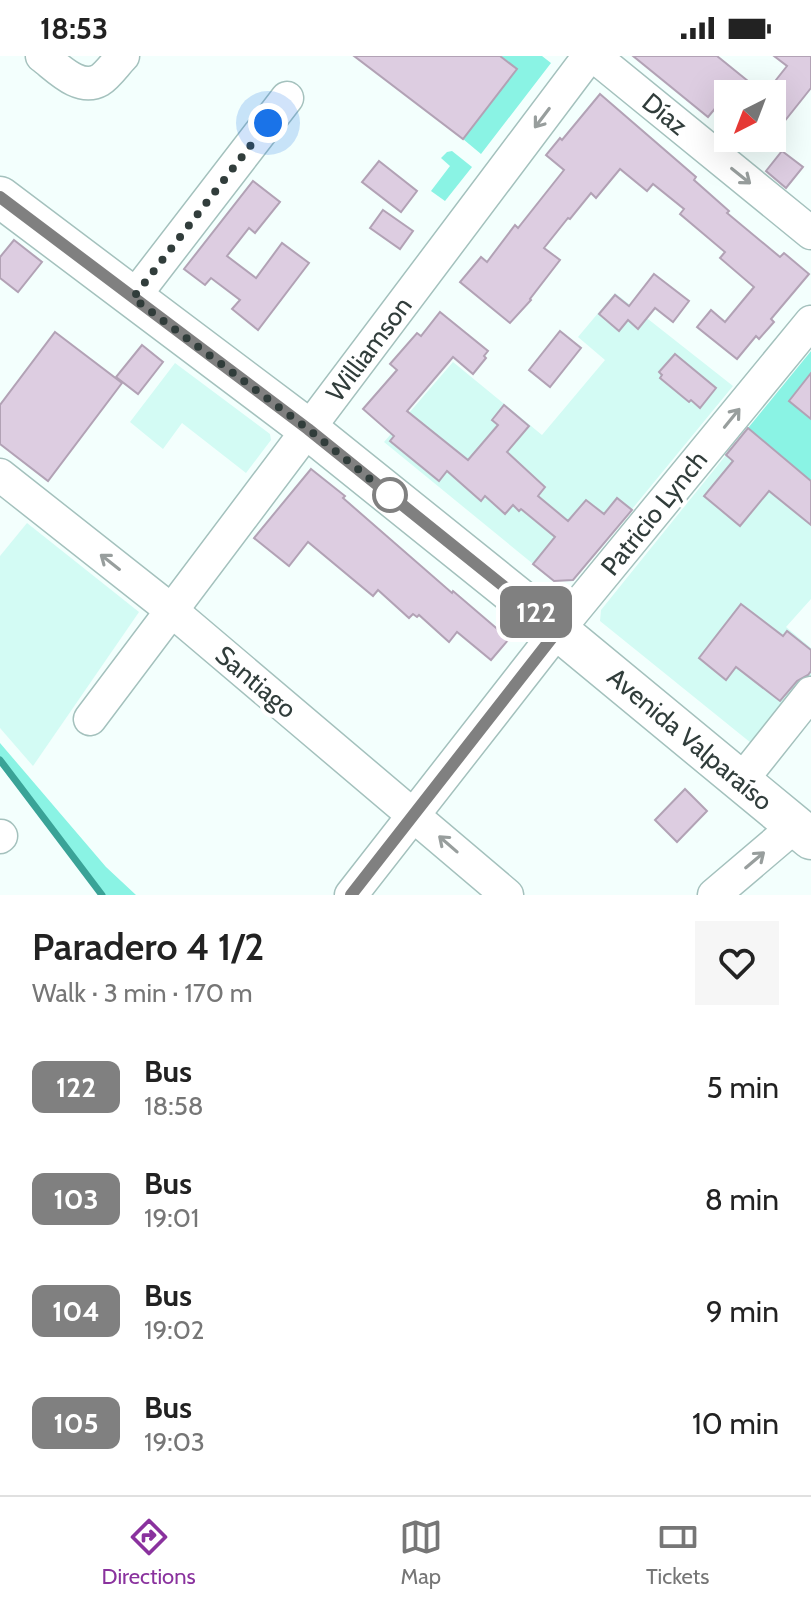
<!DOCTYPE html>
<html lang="en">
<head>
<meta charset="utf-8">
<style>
	:root { --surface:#fff; --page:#f6f6f6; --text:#222; --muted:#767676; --line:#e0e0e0; --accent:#8a329e }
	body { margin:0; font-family:Cabin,sans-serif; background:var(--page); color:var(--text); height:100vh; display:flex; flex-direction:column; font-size:30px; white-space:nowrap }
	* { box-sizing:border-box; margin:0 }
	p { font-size:26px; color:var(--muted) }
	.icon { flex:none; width:44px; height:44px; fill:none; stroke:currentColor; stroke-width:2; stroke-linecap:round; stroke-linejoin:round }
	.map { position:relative; height:839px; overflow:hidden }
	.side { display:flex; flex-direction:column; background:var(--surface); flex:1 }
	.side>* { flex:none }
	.badge { padding:0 16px; border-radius:12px; font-size:28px; line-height:52px }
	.needle { width:52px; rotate:222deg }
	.tools { position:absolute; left:714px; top:24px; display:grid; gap:16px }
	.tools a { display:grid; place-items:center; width:72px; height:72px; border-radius:0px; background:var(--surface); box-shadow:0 8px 32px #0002; font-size:40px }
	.you { position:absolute; width:40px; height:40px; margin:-20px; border:6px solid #fff; border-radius:50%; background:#1a73e8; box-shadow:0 0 0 12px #1a73e833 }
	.map>.badge { position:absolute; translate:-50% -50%; box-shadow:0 0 0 4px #fff }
	.round { display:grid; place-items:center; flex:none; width:84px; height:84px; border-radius:0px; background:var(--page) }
	.headline { display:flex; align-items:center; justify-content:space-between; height:136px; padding:0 32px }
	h1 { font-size:38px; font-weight:600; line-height:60px }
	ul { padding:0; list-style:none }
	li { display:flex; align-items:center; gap:24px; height:112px; padding:0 32px }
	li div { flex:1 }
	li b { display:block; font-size:30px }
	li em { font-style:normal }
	li .badge { min-width:88px; font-weight:700; text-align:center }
	.status { display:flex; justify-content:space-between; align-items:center; height:56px; padding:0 40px; background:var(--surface); direction:ltr }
	.status svg { height:22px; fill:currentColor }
	.menu { display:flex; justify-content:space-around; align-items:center; height:112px; border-top:2px solid var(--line); background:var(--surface); font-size:22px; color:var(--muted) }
	.menu a { display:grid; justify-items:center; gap:4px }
	.menu .active { color:var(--accent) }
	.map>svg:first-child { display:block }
	.built { fill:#d3fbf4 }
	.green { fill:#8af3e4 }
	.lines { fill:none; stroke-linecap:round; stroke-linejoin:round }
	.stream { stroke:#3aa397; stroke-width:7 }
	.building { fill:#ddcde1; stroke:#b2a2b5; stroke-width:2 }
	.minor-casing { stroke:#a4c1bd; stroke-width:35 }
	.major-casing { stroke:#a4c1bd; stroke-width:43 }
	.minor { stroke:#fff; stroke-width:32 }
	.major { stroke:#fff; stroke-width:40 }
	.oneway { stroke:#989e9d }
	.line-casing { stroke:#fff; stroke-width:18 }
	.line { stroke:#808080; stroke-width:12 }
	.walk { stroke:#313d3b; stroke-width:8; stroke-dasharray:0 14.4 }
	.stop-dot { fill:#fff; stroke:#808080; stroke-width:4 }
	.labels { text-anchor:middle; stroke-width:8; stroke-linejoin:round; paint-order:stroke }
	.street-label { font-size:26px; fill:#313d3b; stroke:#fff }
</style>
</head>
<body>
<div class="status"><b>18:53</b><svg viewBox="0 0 49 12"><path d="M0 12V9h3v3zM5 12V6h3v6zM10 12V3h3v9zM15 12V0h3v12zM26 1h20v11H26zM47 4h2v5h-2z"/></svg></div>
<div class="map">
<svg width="811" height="839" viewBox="0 0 811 839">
	<rect width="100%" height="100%" fill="#f3fffd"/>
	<g class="built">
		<path d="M 615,237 L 733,330 L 573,525 L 554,525 L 384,386 L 453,306 L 542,379 L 605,304 L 578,281 Z"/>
		<path d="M 175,307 L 270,378 L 271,384 L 246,417 L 182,367 L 163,393 L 130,366 Z"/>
		<path d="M 726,399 L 811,469 L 811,543 L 786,571 L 811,592 L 811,620 L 756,691 L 600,565 L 601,554 Z"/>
		<path d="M 27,467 L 139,556 L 33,710 L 0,672 L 0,500 Z"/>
	</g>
	<g class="green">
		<path d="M 501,0 L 542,0 L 551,7 L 481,98 L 463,83 L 517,13 Z"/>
		<path d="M 452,95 L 472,111 L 445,145 L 431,135 L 450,110 L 441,102 L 447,96 Z"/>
		<path d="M 811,295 L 811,469 L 726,399 Z"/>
		<path d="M 0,687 L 106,811 L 136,839 L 104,839 L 0,710 Z"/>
	</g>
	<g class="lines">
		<path class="stream" d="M 0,704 L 102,839"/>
	</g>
	<g class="building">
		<path d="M 354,0 L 500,0 L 517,13 L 463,83 Z"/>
		<path d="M 633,0 L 717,0 L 764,38 L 727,38 L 708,61 Z"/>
		<path d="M 774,0 L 811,0 L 811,32 L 772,81 L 772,29 L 787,10 Z"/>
		<path d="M 600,38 L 696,121 L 694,124 L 729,155 L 727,157 L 780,201 L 784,197 L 809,218 L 771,263 L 774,266 L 759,283 L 756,280 L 737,303 L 697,271 L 711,254 L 725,266 L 754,231 L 720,202 L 725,196 L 680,158 L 684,153 L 653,128 L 647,135 L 620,113 L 596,142 L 591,137 L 570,163 L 568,162 L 544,192 L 560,204 L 530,243 L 531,244 L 510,267 L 460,226 L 481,201 L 487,206 L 515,169 L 518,172 L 564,114 L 546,99 L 560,82 L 562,84 Z"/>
		<path d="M 782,95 L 803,111 L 786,132 L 766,115 Z"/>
		<path d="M 379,105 L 417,135 L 401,156 L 362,126 Z"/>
		<path d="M 253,125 L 280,146 L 255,177 L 249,172 L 227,200 L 256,222 L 282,187 L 309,207 L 258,274 L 232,253 L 240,244 L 211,222 L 205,229 L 184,213 Z"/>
		<path d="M 383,154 L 413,175 L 400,193 L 370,172 Z"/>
		<path d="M 14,184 L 42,206 L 18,236 L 0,222 L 0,201 Z"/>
		<path d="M 654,218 L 689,245 L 673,266 L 655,252 L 638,273 L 628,264 L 619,275 L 599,258 L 615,239 L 629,250 Z"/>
		<path d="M 440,256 L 488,295 L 484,300 L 486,302 L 473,318 L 453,301 L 407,355 L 468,404 L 498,369 L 492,364 L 504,349 L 529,370 L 507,396 L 545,431 L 538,440 L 568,465 L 586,444 L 604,458 L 617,442 L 632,454 L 573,524 L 554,525 L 533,508 L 555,481 L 521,453 L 519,455 L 513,449 L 505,458 L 485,440 L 481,445 L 447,415 L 439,425 L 390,385 L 394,380 L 363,353 L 397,314 L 390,308 L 417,277 L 421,280 Z"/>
		<path d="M 560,275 L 581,292 L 550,331 L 529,314 Z"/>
		<path d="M 55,276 L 122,327 L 48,425 L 0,388 L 0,349 Z"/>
		<path d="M 142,289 L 163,306 L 138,338 L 116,321 Z"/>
		<path d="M 675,298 L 716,332 L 700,352 L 691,344 L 689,346 L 660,322 L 662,319 L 659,316 Z"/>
		<path d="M 811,317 L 811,363 L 789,345 Z"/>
		<path d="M 748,372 L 811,425 L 811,469 L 769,435 L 740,470 L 704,440 L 733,405 L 726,399 Z"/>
		<path d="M 311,413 L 345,440 L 343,442 L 452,537 L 453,535 L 509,583 L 491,604 L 457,576 L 449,586 L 419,559 L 417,561 L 413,558 L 409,562 L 378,534 L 373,540 L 308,486 L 289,510 L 254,482 Z"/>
		<path d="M 741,548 L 783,580 L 787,575 L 811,594 L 811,615 L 808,619 L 797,625 L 780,645 L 736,611 L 726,624 L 699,602 Z"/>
		<path d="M 685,733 L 707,755 L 677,786 L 655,764 Z"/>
	</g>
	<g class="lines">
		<g class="minor-casing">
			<g id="minor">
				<path d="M 42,0 C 57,11 79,36 100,24 C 108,19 116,7 123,0"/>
				<path d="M 594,0 L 811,177"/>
				<path d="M 133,242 L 287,42"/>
				<path d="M 0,419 L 171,554 L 507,839"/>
				<path d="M 90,663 L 589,0"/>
				<path d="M 741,725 L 811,637"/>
				<path d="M 0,781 L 1,780"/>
				<path d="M 351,839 L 558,574 L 811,266"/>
				<path d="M 714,839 L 795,770"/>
			</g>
		</g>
		<g class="major-casing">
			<path id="major" d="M 0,141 L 308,373 L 558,574 L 811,783"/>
		</g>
		<use href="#minor" class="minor"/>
		<use href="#major" class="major"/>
	</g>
	<defs><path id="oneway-shaft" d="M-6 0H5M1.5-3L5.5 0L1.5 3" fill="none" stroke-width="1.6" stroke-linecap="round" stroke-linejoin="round" transform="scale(2)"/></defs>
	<g class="oneway">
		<use href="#oneway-shaft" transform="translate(542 62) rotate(127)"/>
		<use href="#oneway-shaft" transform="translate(741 120) rotate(39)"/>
		<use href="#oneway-shaft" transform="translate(732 362) rotate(-51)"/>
		<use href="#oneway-shaft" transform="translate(110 506) rotate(-142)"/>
		<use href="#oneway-shaft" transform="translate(448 788) rotate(-139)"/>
		<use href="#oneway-shaft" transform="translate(755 804) rotate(-40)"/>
	</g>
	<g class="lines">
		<g class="line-casing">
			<path id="line" d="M 0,141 L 308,373 L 558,574 L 351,839"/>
		</g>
		<use href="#line" class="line"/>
		<path class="walk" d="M 268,67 L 133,242 L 308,373 L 390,439"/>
	</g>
	<circle class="stop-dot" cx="390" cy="439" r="16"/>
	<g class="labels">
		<g class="street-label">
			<text transform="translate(665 58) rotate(39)" y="9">Díaz</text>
			<text transform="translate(369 293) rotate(-53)" y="9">Williamson</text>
			<text transform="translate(654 457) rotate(-51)" y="9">Patricio Lynch</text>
			<text transform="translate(256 626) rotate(40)" y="9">Santiago</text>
			<text transform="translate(690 683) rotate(40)" y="9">Avenida Valparaíso</text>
		</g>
	</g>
</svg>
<div class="tools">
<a><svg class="needle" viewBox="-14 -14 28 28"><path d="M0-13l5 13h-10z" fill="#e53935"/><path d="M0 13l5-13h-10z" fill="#767676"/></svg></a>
</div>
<div class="you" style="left:268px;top:67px"></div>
<b class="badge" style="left:536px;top:556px;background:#808080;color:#fff">122</b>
</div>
<section class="side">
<div class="headline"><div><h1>Paradero 4 1/2</h1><p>Walk · 3 min · 170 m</p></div><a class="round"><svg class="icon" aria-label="heart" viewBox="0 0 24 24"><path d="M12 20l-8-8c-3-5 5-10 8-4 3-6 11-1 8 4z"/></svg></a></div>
<ul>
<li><span class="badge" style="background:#808080;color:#fff">122</span><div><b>Bus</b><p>18:58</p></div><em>5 min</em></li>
<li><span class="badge" style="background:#808080;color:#fff">103</span><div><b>Bus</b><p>19:01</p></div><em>8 min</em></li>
<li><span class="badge" style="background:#808080;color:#fff">104</span><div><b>Bus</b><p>19:02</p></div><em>9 min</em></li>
<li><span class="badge" style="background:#808080;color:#fff">105</span><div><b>Bus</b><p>19:03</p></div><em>10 min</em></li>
</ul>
</section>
<nav class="menu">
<a class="active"><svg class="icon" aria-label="directions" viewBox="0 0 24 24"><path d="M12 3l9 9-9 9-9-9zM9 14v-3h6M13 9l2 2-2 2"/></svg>Directions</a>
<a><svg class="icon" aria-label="map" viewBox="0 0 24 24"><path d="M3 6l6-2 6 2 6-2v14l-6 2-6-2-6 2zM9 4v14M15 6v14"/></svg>Map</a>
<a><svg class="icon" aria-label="tickets" viewBox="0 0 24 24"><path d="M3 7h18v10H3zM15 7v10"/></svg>Tickets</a>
</nav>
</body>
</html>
